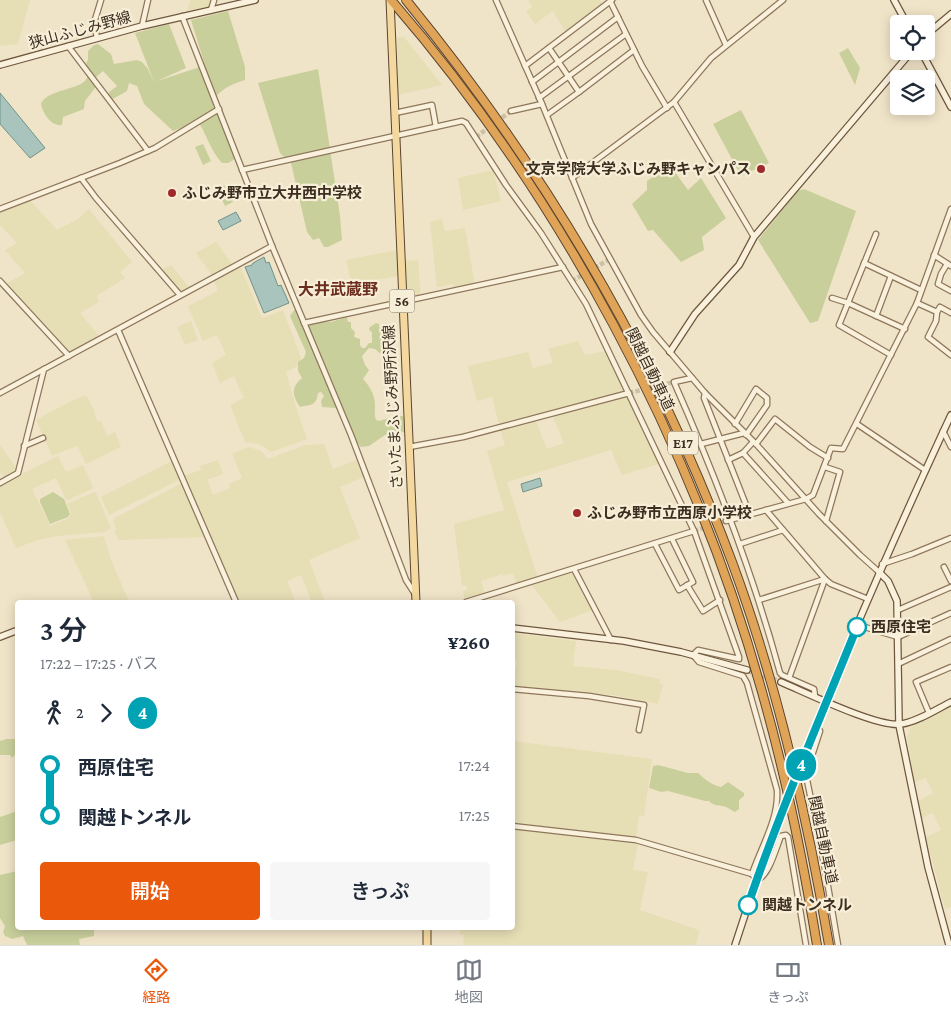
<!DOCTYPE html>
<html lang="ja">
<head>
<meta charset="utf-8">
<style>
	:root { --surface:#fff; --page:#f6f6f7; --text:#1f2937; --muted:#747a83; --line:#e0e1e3; --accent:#ea580c }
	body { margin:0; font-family:"Crimson Pro","Noto Sans JP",serif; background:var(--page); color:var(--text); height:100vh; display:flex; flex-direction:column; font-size:19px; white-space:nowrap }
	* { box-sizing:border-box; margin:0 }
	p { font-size:16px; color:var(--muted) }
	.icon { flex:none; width:28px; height:28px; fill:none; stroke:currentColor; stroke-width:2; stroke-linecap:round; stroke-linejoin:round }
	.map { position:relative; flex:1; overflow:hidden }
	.sheet { position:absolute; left:15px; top:600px; width:500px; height:330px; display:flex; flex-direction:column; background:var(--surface); border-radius:5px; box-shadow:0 2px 12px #0003 }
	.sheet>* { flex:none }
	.badge { padding:0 10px; border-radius:16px; font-size:18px; line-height:32px }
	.tools { position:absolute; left:890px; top:15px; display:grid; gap:10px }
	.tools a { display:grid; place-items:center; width:45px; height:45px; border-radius:5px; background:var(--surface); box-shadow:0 2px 12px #0003; font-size:25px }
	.map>.badge { position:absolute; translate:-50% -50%; box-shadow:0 0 0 2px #fff }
	.legs { display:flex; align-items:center; gap:8px; height:55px; padding:0 25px; font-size:16px }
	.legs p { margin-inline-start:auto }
	.headline { display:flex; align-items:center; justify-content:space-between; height:85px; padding:0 25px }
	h1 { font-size:28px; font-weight:600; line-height:38px }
	.primary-button { display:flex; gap:10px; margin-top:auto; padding:10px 25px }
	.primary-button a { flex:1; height:58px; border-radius:5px; background:var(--accent); color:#fff; font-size:20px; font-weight:600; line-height:58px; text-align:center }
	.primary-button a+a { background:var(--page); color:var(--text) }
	ul { padding:0 25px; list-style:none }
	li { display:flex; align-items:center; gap:18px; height:50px; font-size:19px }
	li i { display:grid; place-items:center; width:8px; height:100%; margin:0 6px; background:currentColor }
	li i::after { content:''; width:12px; height:12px; margin:-6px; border:4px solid; border-radius:50%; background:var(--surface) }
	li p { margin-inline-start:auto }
	li:first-child i { background:linear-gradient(#0000 50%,currentColor 0) }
	li:last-child i { background:linear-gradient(currentColor 50%,#0000 0) }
	.dock { display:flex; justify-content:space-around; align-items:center; height:70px; border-top:1px solid var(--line); background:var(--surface); font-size:14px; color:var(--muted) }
	.dock a { display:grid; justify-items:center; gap:2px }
	.dock .active { color:var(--accent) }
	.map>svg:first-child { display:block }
	.farmland { fill:#e6deb5 }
	.green { fill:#c9cf9b }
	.water { fill:#a9c4bc; stroke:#6f938a }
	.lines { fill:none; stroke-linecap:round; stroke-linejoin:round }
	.street-tunnel { stroke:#ccc0a6; stroke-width:4.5; stroke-dasharray:4.5 2; stroke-linecap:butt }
	.secondary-tunnel { stroke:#ccc0a6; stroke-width:5.5; stroke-dasharray:5.5 3; stroke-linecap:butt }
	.street-casing { stroke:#8d765c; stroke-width:7 }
	.secondary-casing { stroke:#6f573f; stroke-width:8 }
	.primary-casing { stroke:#5b4430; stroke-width:9 }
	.highway-casing { stroke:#5b4430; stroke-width:10 }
	.street { stroke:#faf1dc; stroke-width:4.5 }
	.secondary { stroke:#faf1dc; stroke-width:5.5 }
	.primary { stroke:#f3d9a0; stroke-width:7 }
	.highway { stroke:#e0a458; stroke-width:8 }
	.line-1-casing { stroke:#fff; stroke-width:11 }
	.line-1 { stroke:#00a3b4; stroke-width:8 }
	.poi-dot { fill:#9e2a2b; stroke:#f7eed8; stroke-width:2 }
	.stop-1-dot { fill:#fff; stroke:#00a3b4; stroke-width:2.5 }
	.labels { text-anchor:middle; stroke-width:4.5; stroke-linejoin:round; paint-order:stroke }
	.shield { fill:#f7eed8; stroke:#756857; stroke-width:1 }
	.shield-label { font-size:14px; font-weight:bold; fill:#3d2e20 }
	.street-label { font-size:15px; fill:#3d2e20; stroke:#f7eed8 }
	.poi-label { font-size:15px; font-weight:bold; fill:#3d2e20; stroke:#f7eed8; text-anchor:start }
	.stop-label { font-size:15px; font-weight:bold; fill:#3d2e20; stroke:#f7eed8; text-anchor:start }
	.neighbourhood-label { font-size:16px; font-weight:bold; fill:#6b2e1e; stroke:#f7eed8 }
</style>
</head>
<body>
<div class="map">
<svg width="951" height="945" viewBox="0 0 951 945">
	<rect width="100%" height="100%" fill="#f0e4c8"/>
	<g class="farmland">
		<path d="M 0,0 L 30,0 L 18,44 L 0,46 Z"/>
		<path d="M 190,0 L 212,0 L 209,6 L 187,11 Z"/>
		<path d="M 528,0 L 600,0 L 603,5 L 566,32 L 553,11 L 535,24 L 526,11 L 532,7 Z"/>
		<path d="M 397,37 L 404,37 L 442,85 L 398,95 Z"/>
		<path d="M 493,170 L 501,201 L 463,210 L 458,178 Z"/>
		<path d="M 30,200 L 57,230 L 78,219 L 89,209 L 132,262 L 120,272 L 125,278 L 98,295 L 97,297 L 99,302 L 80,313 L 99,336 L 69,353 L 6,284 L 25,273 L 5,250 L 17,243 L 0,225 L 0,212 Z"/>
		<path d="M 442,219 L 445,231 L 465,228 L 475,285 L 454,290 L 453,284 L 437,287 L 430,222 Z"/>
		<path d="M 216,242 L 232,264 L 212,275 L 196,253 Z"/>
		<path d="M 397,250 L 398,276 L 369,281 L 370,286 L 353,290 L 346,260 Z"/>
		<path d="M 418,260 L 421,297 L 407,301 L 405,261 Z"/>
		<path d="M 171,265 L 189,287 L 183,291 L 179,291 L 162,270 Z"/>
		<path d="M 240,266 L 262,318 L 283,310 L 301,358 L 301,364 L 286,372 L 296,407 L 307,439 L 271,452 L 261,445 L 254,443 L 245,442 L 230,405 L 244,398 L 234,376 L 220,383 L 212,363 L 226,355 L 217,335 L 203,341 L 188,306 L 218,291 L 214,281 Z"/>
		<path d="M 191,321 L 198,340 L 185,345 L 177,327 Z"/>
		<path d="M 578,341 L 585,355 L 606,351 L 625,392 L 499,425 L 492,397 L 477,401 L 468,366 L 528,352 L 533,368 L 553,363 L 548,349 Z"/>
		<path d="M 86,395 L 94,410 L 97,422 L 101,421 L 107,436 L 115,432 L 121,447 L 86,464 L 78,447 L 76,446 L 52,456 L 36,420 L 67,403 Z"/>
		<path d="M 627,397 L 662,463 L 622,475 L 611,450 L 507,482 L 538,578 L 517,585 L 513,573 L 503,576 L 503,574 L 481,581 L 485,594 L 465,601 L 463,591 L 467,590 L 466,585 L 462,586 L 454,524 L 504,510 L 487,451 L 505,445 L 500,429 L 535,419 L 547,449 L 564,443 L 552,415 Z"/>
		<path d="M 324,444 L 333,469 L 356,460 L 364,477 L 340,487 L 360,538 L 309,560 L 325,602 L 312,602 L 301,575 L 287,581 L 296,602 L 239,602 L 183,476 L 201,470 L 200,466 L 218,460 L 223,474 L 207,480 L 213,495 L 230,488 L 229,484 L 242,478 L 232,454 L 249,447 L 261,451 L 268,459 L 305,445 Z"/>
		<path d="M 0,445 L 16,468 L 16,471 L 4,477 L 0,472 Z"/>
		<path d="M 58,456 L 66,472 L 83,465 L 93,487 L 92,489 L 68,500 L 66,500 L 56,478 L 32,489 L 50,526 L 69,518 L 71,513 L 67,504 L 94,492 L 96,493 L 111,528 L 104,532 L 57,536 L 38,540 L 16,548 L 0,512 L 0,485 Z"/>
		<path d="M 172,461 L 179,480 L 109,515 L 101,497 Z"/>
		<path d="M 182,483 L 206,537 L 119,540 L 114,531 L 116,529 L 113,521 L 115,518 Z"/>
		<path d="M 104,536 L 111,560 L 129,602 L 94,602 L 65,540 Z"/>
		<path d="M 570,573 L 574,574 L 593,610 L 560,622 L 532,585 Z"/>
		<path d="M 513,633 L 576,641 L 573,666 L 616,670 L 660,679 L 659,683 L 663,684 L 658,704 L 613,695 L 513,687 L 517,660 L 513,659 Z"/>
		<path d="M 951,705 L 951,907 L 945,909 L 926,837 L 941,830 L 933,813 L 922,818 L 918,801 L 933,793 L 926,778 L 914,782 L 907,737 L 912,725 Z"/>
		<path d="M 513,741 L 652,759 L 644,816 L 639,815 L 636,838 L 513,823 Z"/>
		<path d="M 513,829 L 638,844 L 633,870 L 648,872 L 640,910 L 696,929 L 699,932 L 696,945 L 463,945 L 464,935 L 460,934 L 460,928 L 512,928 Z"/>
	</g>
	<g class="green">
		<path d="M 228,11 L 245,67 L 245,80 C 232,84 220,89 213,101 L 235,159 L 228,163 L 222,163 C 209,149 207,133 196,119 L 184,127 L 173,131 L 144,104 L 137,86 L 129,83 L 127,91 L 111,100 L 108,96 L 109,92 L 117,86 L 103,71 L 96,77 L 98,84 L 85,101 L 84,109 L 63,117 L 62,125 C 51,127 42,112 41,103 C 51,87 85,91 88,75 C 89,71 87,67 86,63 L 88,60 L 88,51 L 94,45 L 98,44 L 111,54 L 114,64 L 137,60 L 142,62 L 148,69 L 154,82 L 135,33 L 169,24 L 186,68 L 157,81 L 197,68 L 204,62 L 191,20 Z"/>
		<path d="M 848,48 L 860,68 L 855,85 L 839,53 Z"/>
		<path d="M 318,69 L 340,216 L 342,240 L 328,247 L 324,247 L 319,238 L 313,240 L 307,232 L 291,163 L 280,153 L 258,83 Z"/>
		<path d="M 741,110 L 769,163 L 741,176 L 713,124 Z"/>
		<path d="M 203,144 L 211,161 L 203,165 L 195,147 Z"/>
		<path d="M 667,167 L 672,168 L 688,190 L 701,178 L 726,218 L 702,237 L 704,250 L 681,262 L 653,230 L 648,231 L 632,204 L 647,190 L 647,181 Z"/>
		<path d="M 224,185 L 233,202 L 225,206 L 217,189 Z"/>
		<path d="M 804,189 L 856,211 L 818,321 L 810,323 L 758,240 L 798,191 Z"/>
		<path d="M 295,309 L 301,310 L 305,318 L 311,324 L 321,322 L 331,322 L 347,317 L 348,322 L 351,322 L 351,328 L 355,332 L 354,337 L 360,339 L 360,345 L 362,348 L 365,348 L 369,343 L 372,343 L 372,332 L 370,331 L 369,328 L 376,323 L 379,324 L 381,338 C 392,346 384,355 388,365 L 386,369 L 382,369 L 382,355 L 375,349 L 369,348 L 362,356 L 365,365 L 369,370 L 363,379 C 369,385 375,395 375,404 C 375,411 374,414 376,420 L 379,421 L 396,416 L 403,416 C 406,421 408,426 405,432 L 385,435 L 369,446 L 361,447 L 358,444 L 350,427 L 336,408 L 322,407 L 321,401 L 324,396 L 321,392 L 318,393 C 316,407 311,404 300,407 C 292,395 291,387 302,378 L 298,371 L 298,362 L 304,358 L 306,352 L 290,316 Z"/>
		<path d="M 53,492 L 64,499 L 70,514 L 68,517 L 50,524 L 40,502 L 40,499 Z"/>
		<path d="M 6,739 L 17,739 L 17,753 L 12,758 L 10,755 L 0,755 L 0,741 Z"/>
		<path d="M 658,765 L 688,773 L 698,773 C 705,779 711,785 721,787 L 728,782 L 744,793 L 744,796 L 739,800 L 739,809 L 735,812 C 732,811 730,809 728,808 C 721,804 716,808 709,801 L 705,801 L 668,791 L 661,792 L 649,788 L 653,766 Z"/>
		<path d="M 17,811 L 17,840 L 0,845 L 0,817 Z"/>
		<path d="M 17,871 L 18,928 L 94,928 L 94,936 L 79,939 L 80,945 L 27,945 L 23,936 L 12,939 L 5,936 L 3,932 L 5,926 L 0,918 L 0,875 Z"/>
	</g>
	<g class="water">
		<path d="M 0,93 L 45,148 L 30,158 L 0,124 Z"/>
		<path d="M 236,212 L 241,221 L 223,230 L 218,221 Z"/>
		<path d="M 264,257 L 266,263 L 269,262 L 278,286 L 281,285 L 289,303 L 264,313 L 245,267 L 252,265 L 253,263 Z"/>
		<path d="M 540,478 L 542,486 L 523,492 L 521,484 Z"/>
	</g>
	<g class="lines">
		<g class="street-tunnel">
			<path d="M 476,137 L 511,111"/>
			<path d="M 572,281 L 610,259"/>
			<path d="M 629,393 L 674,382"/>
			<path d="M 694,531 L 726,521"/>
		</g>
		<g class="secondary-tunnel">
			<path d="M 747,670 L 781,682"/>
			<path d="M 782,813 L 802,761"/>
		</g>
		<g class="street-casing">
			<g id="street">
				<path d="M 496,0 L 542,104 L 591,224 L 641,315 L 653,332 L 705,393 L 756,444 L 819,514 L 860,555 L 879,572"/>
				<path d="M 706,0 L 726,45"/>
				<path d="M 610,1 L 642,66 L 667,108"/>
				<path d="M 211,10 L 214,0"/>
				<path d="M 182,16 L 272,246 L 351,435 L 406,580 L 415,594"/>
				<path d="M 142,26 L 148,0"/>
				<path d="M 97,38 L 94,23 L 101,0"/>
				<path d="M 68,46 L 148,151"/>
				<path d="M 549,48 L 579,92"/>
				<path d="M 525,66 L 612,0"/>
				<path d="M 532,82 L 618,17"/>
				<path d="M 539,98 L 626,34"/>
				<path d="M 674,102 L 754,237"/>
				<path d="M 511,111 L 542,104"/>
				<path d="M 395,113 L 432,105 L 436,127"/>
				<path d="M 547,115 L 579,92 L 634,50"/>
				<path d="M 242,170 L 462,121 L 466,123 L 506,185 L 541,233 L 586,304 L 694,531 L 739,657 L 739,659 L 698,650 L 693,655 L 699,662 L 743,676 L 747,683 L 777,790 C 779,819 761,847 752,874"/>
				<path d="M 81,178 L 96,198 L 180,295"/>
				<path d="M 572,178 L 674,102 L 711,58 L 783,0"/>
				<path d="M 0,209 L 120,163 L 155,148 L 219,109"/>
				<path d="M 876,234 L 839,325 L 891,355"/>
				<path d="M 934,255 L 951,266"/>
				<path d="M 864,263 L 921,290"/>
				<path d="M 947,264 L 941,274 L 938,284 L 951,291"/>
				<path d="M 0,281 L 69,356"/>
				<path d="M 832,298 L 848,303 L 905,329"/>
				<path d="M 917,303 L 937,312"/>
				<path d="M 951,313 L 940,307 L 937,312 L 936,321 L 928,337 L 951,355"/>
				<path d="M 876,316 L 891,276"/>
				<path d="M 304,323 L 563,267"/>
				<path d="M 118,330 L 236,602"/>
				<path d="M 692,378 L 674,382 C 716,477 753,573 780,673 L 782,675 L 814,689 L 815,696"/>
				<path d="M 0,393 L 272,246"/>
				<path d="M 705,393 L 704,398 L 750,515"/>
				<path d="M 735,424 L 756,389 L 767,398 L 767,405 L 746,435"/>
				<path d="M 857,424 L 925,470"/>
				<path d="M 943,431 L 951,447"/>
				<path d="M 701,444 L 744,433"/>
				<path d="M 756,444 L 775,419 L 810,447 L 828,458"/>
				<path d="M 24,446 L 43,438"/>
				<path d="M 409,447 L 463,437 L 629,393"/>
				<path d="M 743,453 L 788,503"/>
				<path d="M 728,460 L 743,453 L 753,442"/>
				<path d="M 825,467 L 840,472 L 826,521"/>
				<path d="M 0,483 L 18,473 L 44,369"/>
				<path d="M 766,510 L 825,579 L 831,584 L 868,599"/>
				<path d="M 726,521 L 806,499 L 813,495 L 831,448 L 843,449 L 917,303 L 951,209"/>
				<path d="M 655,544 L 679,590 L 693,582 L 672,539"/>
				<path d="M 740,544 L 783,530"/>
				<path d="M 882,564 L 912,554 L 951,538"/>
				<path d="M 944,567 L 951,581"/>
				<path d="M 574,569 L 611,640"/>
				<path d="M 687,585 L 703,611 L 720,600"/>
				<path d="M 759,600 L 825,579"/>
				<path d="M 466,602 L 694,531"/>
				<path d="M 898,610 L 951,587"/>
				<path d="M 858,625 L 898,637 L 951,613"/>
				<path d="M 898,664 L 951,639"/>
				<path d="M 789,678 L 825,579"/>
				<path d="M 512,689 L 589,696 L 644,705 L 639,730"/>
				<path d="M 929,713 L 916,682 L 951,667"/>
				<path d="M 816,725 L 820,731 L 807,771 L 807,780 L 824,863 L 838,945"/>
				<path d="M 512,826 L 636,840 L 752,874 L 757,880 C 769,876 776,848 781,836 L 786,835 L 788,837 L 806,945"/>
			</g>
		</g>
		<g class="secondary-casing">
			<g id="secondary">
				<path d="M 894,0 L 907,24"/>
				<path d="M 926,35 L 951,14"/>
				<path d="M 921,51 L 951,107"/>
				<path d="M 0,65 L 142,26 L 255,0"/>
				<path d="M 670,352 L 695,314 L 739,265 L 754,237 L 912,51"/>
				<path d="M 879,572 L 888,581 L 897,601 L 899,725 L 928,867 L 949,945"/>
				<path d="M 512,628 L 624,641 L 681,652 L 747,670"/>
				<path d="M 0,637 L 18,630"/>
				<path d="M 781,682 C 805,692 878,728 901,724 C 917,722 937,709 951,702"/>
				<path d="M 802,761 C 847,643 898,529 951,415"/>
				<path d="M 735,945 L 761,866 L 782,813"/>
			</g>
		</g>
		<g class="primary-casing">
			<g id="primary">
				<path d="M 390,0 L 416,602"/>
				<path d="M 427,928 L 427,945"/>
			</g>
		</g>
		<g class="highway-casing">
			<g id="highway">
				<path d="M 391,0 C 560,195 693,443 762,692 C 786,776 803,860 817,945"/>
				<path d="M 406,0 C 546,171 655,355 732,562 C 778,686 807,815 829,945"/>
			</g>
		</g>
		<use href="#street" class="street"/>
		<use href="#secondary" class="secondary"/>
		<use href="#primary" class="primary"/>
		<use href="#highway" class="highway"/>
	</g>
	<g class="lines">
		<g class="line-1-casing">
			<path id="line-1" d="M 748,905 C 780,811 820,719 857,627"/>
		</g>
		<use href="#line-1" class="line-1"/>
	</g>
	<g class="poi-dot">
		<circle cx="761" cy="169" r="5"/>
		<circle cx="172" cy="193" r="5"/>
		<circle cx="577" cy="513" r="5"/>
	</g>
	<g class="stop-1-dot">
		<circle cx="857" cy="627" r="9"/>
		<circle cx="748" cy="905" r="9"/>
	</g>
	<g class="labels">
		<g class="shield">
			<rect x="389.5" y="289.5" width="25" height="23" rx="4"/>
			<rect x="668" y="431.5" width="30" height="23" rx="4"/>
		</g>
		<g class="shield-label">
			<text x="402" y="306">56</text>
			<text x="683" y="448">E17</text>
		</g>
		<g class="street-label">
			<text transform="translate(80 30) rotate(-15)" y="5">狭山ふじみ野線</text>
			<text transform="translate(650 369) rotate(64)" y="5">関越自動車道</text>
			<text transform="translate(393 407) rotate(-93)" y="5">さいたまふじみ野所沢線</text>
			<text transform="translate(823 840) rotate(78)" y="5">関越自動車道</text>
		</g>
		<g class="poi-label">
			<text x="751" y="174" text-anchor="end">文京学院大学ふじみ野キャンパス</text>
			<text x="182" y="198">ふじみ野市立大井西中学校</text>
			<text x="587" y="518">ふじみ野市立西原小学校</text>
		</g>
		<g class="stop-label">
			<text x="871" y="632">西原住宅</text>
			<text x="762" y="910">関越トンネル</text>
		</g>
		<g class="neighbourhood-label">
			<text x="338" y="295">大井武蔵野</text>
		</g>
	</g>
</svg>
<div class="tools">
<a><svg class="icon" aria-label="locate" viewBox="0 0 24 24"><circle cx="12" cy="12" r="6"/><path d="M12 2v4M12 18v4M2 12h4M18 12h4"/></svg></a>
<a><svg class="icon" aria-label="layers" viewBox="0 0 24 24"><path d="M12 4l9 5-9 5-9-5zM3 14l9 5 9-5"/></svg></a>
</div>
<b class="badge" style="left:801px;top:765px;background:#00a3b4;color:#fff">4</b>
<section class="sheet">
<div class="headline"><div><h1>3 分</h1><p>17:22 – 17:25 · バス</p></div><b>¥260</b></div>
<div class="legs"><svg class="icon" aria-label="walk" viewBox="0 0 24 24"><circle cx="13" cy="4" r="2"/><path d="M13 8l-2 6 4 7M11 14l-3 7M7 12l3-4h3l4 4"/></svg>2<svg class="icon" aria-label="forward" viewBox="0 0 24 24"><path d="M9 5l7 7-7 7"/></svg><b class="badge" style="background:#00a3b4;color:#fff">4</b></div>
<ul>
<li><i style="color:#00a3b4"></i><b>西原住宅</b><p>17:24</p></li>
<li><i style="color:#00a3b4"></i><b>関越トンネル</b><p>17:25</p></li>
</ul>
<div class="primary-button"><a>開始</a><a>きっぷ</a></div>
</section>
</div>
<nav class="dock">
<a class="active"><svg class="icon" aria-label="directions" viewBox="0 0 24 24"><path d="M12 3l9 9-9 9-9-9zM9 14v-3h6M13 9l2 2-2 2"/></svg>経路</a>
<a><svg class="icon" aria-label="map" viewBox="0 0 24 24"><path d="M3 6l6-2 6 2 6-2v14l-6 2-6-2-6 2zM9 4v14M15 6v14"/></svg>地図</a>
<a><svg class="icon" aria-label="tickets" viewBox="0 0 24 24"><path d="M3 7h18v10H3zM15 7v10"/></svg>きっぷ</a>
</nav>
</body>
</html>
